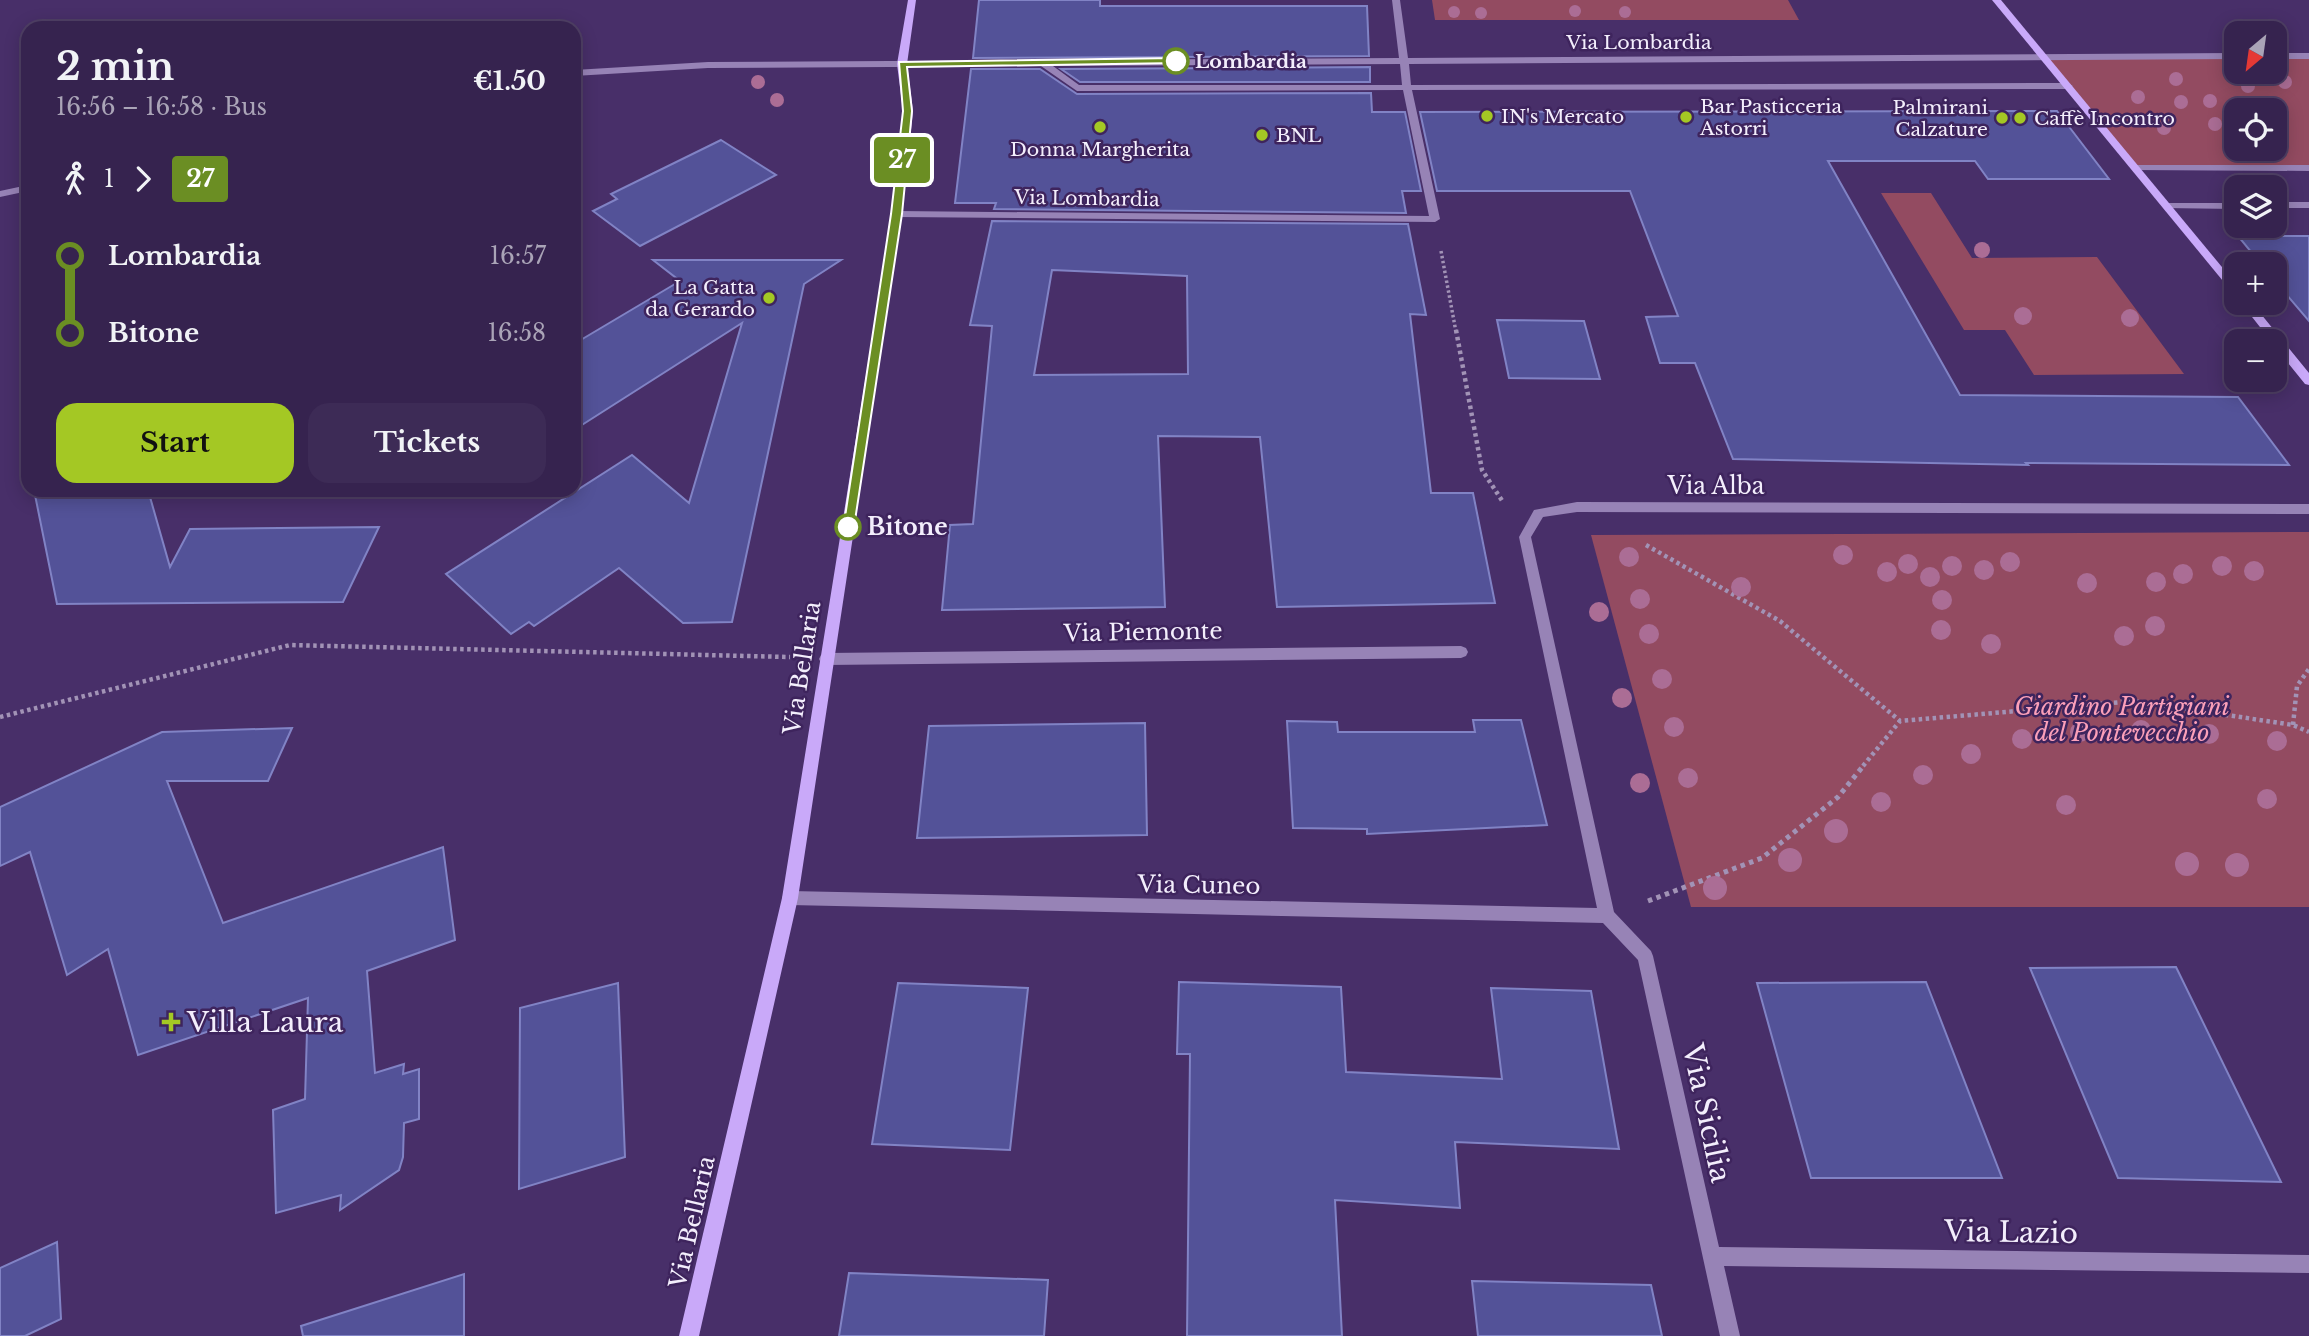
<!DOCTYPE html>
<html lang="en">
<head>
<meta charset="utf-8">
<style>
	:root { --surface:#36234f; --page:#3d2b56; --text:#f1f3f6; --muted:#aaa4b7; --line:#504066; --accent:#a4c824 }
	body { margin:0; font-family:"Libre Baskerville",serif; background:var(--page); color:var(--text); height:100vh; display:flex; flex-direction:column; font-size:26px; white-space:nowrap }
	* { box-sizing:border-box; margin:0 }
	p { font-size:23px; color:var(--muted) }
	.icon { flex:none; width:38px; height:38px; fill:none; stroke:currentColor; stroke-width:2; stroke-linecap:round; stroke-linejoin:round }
	.map { position:relative; flex:1; overflow:hidden }
	.sheet { position:absolute; left:21px; top:21px; width:560px; height:476px; display:flex; flex-direction:column; background:var(--surface); border-radius:21px; box-shadow:0 4px 18px #0003,0 0 0 2px var(--line) }
	.sheet>* { flex:none }
	.badge { padding:0 14px; border-radius:5px; font-size:24px; line-height:46px }
	.needle { width:46px; rotate:209deg }
	.fabs { position:absolute; left:2224px; top:21px; display:grid; gap:14px }
	.fabs a { display:grid; place-items:center; width:63px; height:63px; border-radius:14px; background:var(--surface); box-shadow:0 4px 18px #0003,0 0 0 2px var(--line); font-size:35px }
	.map>.badge { position:absolute; translate:-50% -50%; box-shadow:0 0 0 4px #fff }
	.legs { display:flex; align-items:center; gap:10px; height:77px; padding:0 35px; font-size:23px }
	.legs p { margin-inline-start:auto }
	.summary { display:flex; align-items:center; justify-content:space-between; height:119px; padding:0 35px }
	h1 { font-size:38px; font-weight:700; line-height:52px }
	.cta { display:flex; gap:14px; margin-top:auto; padding:14px 35px }
	.cta a { flex:1; height:80px; border-radius:21px; background:var(--accent); color:#111; font-size:28px; font-weight:700; line-height:80px; text-align:center }
	.cta a+a { background:var(--page); color:var(--text) }
	ul { padding:0 35px; list-style:none }
	li { display:flex; align-items:center; gap:24px; height:77px; font-size:26px }
	li i { display:grid; place-items:center; width:10px; height:100%; margin:0 9px; background:currentColor }
	li i::after { content:''; width:18px; height:18px; margin:-9px; border:5px solid; border-radius:50%; background:var(--surface) }
	li p { margin-inline-start:auto }
	li:first-child i { background:linear-gradient(#0000 50%,currentColor 0) }
	li:last-child i { background:linear-gradient(currentColor 50%,#0000 0) }
	.map>svg:first-child { display:block }
	.green { fill:#934b61; fill-rule:evenodd }
	.building { fill:#535298; stroke:#8183c5; stroke-width:2; fill-rule:evenodd }
	.lines { fill:none; stroke-linecap:round; stroke-linejoin:round }
	.path-far2 { stroke:#a293b6; stroke-width:3.5; stroke-dasharray:2.5 2.5; stroke-linecap:butt }
	.path-far1 { stroke:#a293b6; stroke-width:4.5; stroke-dasharray:3.5 3.5; stroke-linecap:butt }
	.path { stroke:#a293b6; stroke-width:5; stroke-dasharray:4.5 4.5; stroke-linecap:butt }
	.street { fill:#9783b6; fill-rule:evenodd }
	.secondary { fill:#c9a9f9; fill-rule:evenodd }
	.tree { fill:#ab6d95 }
	.line-1 { fill:#6b8e23; stroke:#fff; stroke-width:2 }
	.stop-1-dot { fill:#fff; stroke:#6b8e23; stroke-width:3.5 }
	.poi-dot { fill:#a4c824; stroke:#3e245d; stroke-width:2.5 }
	.labels { text-anchor:middle; stroke-width:5; stroke-linejoin:round; paint-order:stroke }
	.far-street-label { font-size:19px; fill:#f3eefc; stroke:#3e245d }
	.far-stop-label { font-size:19px; font-weight:bold; fill:#f3eefc; stroke:#3e245d; text-anchor:start }
	.far-poi-label { font-size:19px; fill:#f3eefc; stroke:#3e245d; text-anchor:start }
	.street-label { font-size:23px; fill:#f3eefc; stroke:#3e245d }
	.stop-label { font-size:23px; font-weight:bold; fill:#f3eefc; stroke:#3e245d; text-anchor:start }
	.park-label { font-size:23px; font-style:italic; fill:#fca0b9; stroke:#3e245d }
	.near-poi-label { font-size:28px; fill:#f3eefc; stroke:#3e245d; text-anchor:start }
	.near-street-label { font-size:28px; fill:#f3eefc; stroke:#3e245d }
</style>
</head>
<body>
<div class="map">
<svg width="2309" height="1336" viewBox="0 0 2309 1336">
	<rect width="100%" height="100%" fill="#482f69"/>
	<g class="green">
		<path d="M 1432,0 L 1788,0 L 1799,20 L 1435,20 Z"/>
		<path d="M 2043,56 L 2236,56 L 2236,72 L 2275,72 L 2275,56 L 2309,56 L 2309,168 L 2137,168 ZM 2236,110 L 2275,110 L 2275,149 L 2236,149 Z"/>
		<path d="M 1881,193 L 1931,193 L 1972,258 L 2097,257 L 2184,374 L 2034,375 L 2005,330 L 1964,330 Z"/>
		<path d="M 2309,532 L 2309,907 L 1691,907 L 1591,535 Z"/>
	</g>
	<g class="building">
		<path d="M 979,0 L 1100,0 L 1100,6 L 1367,6 L 1369,56 L 973,58 Z"/>
		<path d="M 1370,67 L 1370,82 L 1080,82 L 1061,69 Z"/>
		<path d="M 971,69 L 1040,69 L 1077,94 L 1371,93 L 1372,112 L 1405,112 L 1421,191 L 1402,191 L 1406,213 L 994,209 L 996,203 L 955,203 Z"/>
		<path d="M 2057,111 L 2109,179 L 1988,179 L 1975,161 L 1828,161 L 1960,395 L 2238,397 L 2289,465 L 2026,463 L 2028,465 L 1733,459 L 1695,363 L 1660,363 L 1646,317 L 1678,316 L 1630,191 L 1437,191 L 1420,112 Z"/>
		<path d="M 721,140 L 776,175 L 640,246 L 593,211 L 617,199 L 611,194 Z"/>
		<path d="M 992,221 L 1408,224 L 1426,315 L 1410,314 L 1431,493 L 1473,493 L 1495,603 L 1277,607 L 1260,437 L 1158,436 L 1165,607 L 942,610 L 950,525 L 973,524 L 992,326 L 970,325 ZM 1052,270 L 1187,276 L 1188,374 L 1034,375 Z"/>
		<path d="M 2238,236 L 2309,236 L 2309,321 L 2275,281 L 2275,264 L 2261,264 Z"/>
		<path d="M 653,260 L 841,260 L 804,284 L 732,622 L 683,623 L 619,568 L 534,626 L 529,622 L 511,634 L 446,574 L 632,455 L 689,503 L 742,323 L 574,430 L 574,344 L 680,281 Z"/>
		<path d="M 1497,320 L 1584,321 L 1600,379 L 1509,378 Z"/>
		<path d="M 34,490 L 148,490 L 170,567 L 190,529 L 379,527 L 343,602 L 57,604 Z"/>
		<path d="M 1473,720 L 1521,720 L 1547,825 L 1367,834 L 1367,829 L 1293,828 L 1287,721 L 1337,722 L 1338,732 L 1475,732 Z"/>
		<path d="M 1145,723 L 1147,835 L 917,838 L 929,726 Z"/>
		<path d="M 292,728 L 268,781 L 167,781 L 223,923 L 443,847 L 455,940 L 367,971 L 375,1073 L 404,1064 L 403,1074 L 419,1069 L 419,1119 L 404,1123 L 403,1157 L 399,1170 L 340,1210 L 341,1195 L 276,1213 L 273,1110 L 305,1099 L 308,998 L 138,1055 L 108,949 L 67,975 L 30,852 L 0,866 L 0,807 L 162,732 Z"/>
		<path d="M 2176,967 L 2281,1182 L 2118,1178 L 2030,968 Z"/>
		<path d="M 1179,982 L 1341,987 L 1346,1072 L 1502,1079 L 1491,988 L 1591,991 L 1619,1149 L 1455,1142 L 1460,1208 L 1335,1200 L 1342,1336 L 1187,1336 L 1190,1054 L 1177,1054 Z"/>
		<path d="M 1926,982 L 2002,1178 L 1811,1178 L 1757,983 Z"/>
		<path d="M 618,983 L 625,1157 L 519,1189 L 520,1008 Z"/>
		<path d="M 898,983 L 1028,988 L 1010,1150 L 872,1144 Z"/>
		<path d="M 57,1242 L 61,1319 L 25,1336 L 0,1336 L 0,1268 Z"/>
		<path d="M 849,1273 L 1048,1280 L 1044,1336 L 839,1336 Z"/>
		<path d="M 464,1274 L 464,1336 L 303,1336 L 301,1326 Z"/>
		<path d="M 1472,1281 L 1651,1285 L 1662,1336 L 1478,1336 Z"/>
	</g>
	<g class="lines">
		<path class="path-far2" d="M 1441,251 L 1456,332"/>
		<g class="path-far1">
			<path d="M 1456,330 L 1482,470 L 1503,502"/>
			<path d="M 1646,545 L 1780,621 L 1900,721"/>
			<path d="M 0,717 L 290,645 L 790,657"/>
			<path d="M 2293,725 L 2297,686 L 2309,669"/>
			<path d="M 1863,766 L 1900,721 L 2134,701 L 2293,725 L 2309,732"/>
		</g>
		<path class="path" d="M 1648,901 L 1762,858 L 1838,797 L 1864,765"/>
		<g class="street">
			<path d="M 1392,0 L 1400,0 L 1408,58 L 2236,53 L 2236,59 L 1409,64 L 1411,85 L 2068,83 L 2073,86 L 2068,89 L 1412,90 L 1440,219 L 1435,222 L 897,217 L 892,214 L 897,211 L 1429,216 L 1403,90 L 1077,91 L 1041,66 L 708,68 L 574,76 L 574,70 L 708,62 L 1399,58 ZM 1400,64 L 1402,85 L 1079,85 L 1053,66 Z"/>
			<rect x="2275" y="53" width="34" height="6"/>
			<path d="M 2137,165 L 2309,165 L 2309,171 L 2133,170 L 2132,168 Z"/>
			<path d="M 28,185 L 28,191 L 0,197 L 0,191 Z"/>
			<rect x="2275" y="202" width="34" height="6"/>
			<path d="M 2168,203 L 2236,203 L 2236,209 L 2164,208 L 2164,204 Z"/>
			<path d="M 1577,502 L 2309,504 L 2309,514 L 1577,512 L 1543,517 L 1531,537 L 1614,912 L 1651,951 L 1653,956 L 1719,1247 L 2309,1255 L 2309,1273 L 1724,1266 L 1740,1336 L 1720,1336 L 1638,960 L 1603,923 L 790,905 L 784,903 L 782,898 L 784,893 L 790,891 L 1597,908 L 1519,537 L 1534,510 Z"/>
			<path d="M 1461,646 L 1466,648 L 1468,652 L 1466,656 L 1461,658 L 826,665 L 821,663 L 819,659 L 821,655 L 826,653 Z"/>
		</g>
		<g class="secondary">
			<path d="M 908,0 L 916,0 L 907,64 L 913,111 L 902,214 L 798,898 L 699,1336 L 679,1336 L 782,898 L 892,214 L 903,111 L 897,64 Z"/>
			<path d="M 1992,0 L 2001,0 L 2236,284 L 2236,293 L 2232,292 Z"/>
			<path d="M 2241,303 L 2252,303 L 2309,373 L 2309,385 L 2305,384 L 2275,347 L 2275,341 L 2271,341 Z"/>
		</g>
	</g>
	<g class="tree">
		<circle cx="1575" cy="11" r="6"/>
		<circle cx="1454" cy="12" r="6"/>
		<circle cx="1625" cy="12" r="6"/>
		<circle cx="1481" cy="13" r="6"/>
		<circle cx="2176" cy="79" r="7"/>
		<circle cx="758" cy="82" r="7"/>
		<circle cx="2285" cy="82" r="7"/>
		<circle cx="2248" cy="86" r="7"/>
		<circle cx="2138" cy="97" r="7"/>
		<circle cx="777" cy="100" r="7"/>
		<circle cx="2210" cy="101" r="7"/>
		<circle cx="2181" cy="102" r="7"/>
		<circle cx="2215" cy="124" r="7"/>
		<circle cx="2164" cy="128" r="7"/>
		<circle cx="1982" cy="250" r="8"/>
		<circle cx="2023" cy="316" r="9"/>
		<circle cx="2130" cy="318" r="9"/>
		<circle cx="1843" cy="555" r="10"/>
		<circle cx="1629" cy="557" r="10"/>
		<circle cx="2010" cy="562" r="10"/>
		<circle cx="1908" cy="564" r="10"/>
		<circle cx="1952" cy="566" r="10"/>
		<circle cx="2222" cy="566" r="10"/>
		<circle cx="1984" cy="570" r="10"/>
		<circle cx="2254" cy="571" r="10"/>
		<circle cx="1887" cy="572" r="10"/>
		<circle cx="2183" cy="574" r="10"/>
		<circle cx="1930" cy="577" r="10"/>
		<circle cx="2156" cy="582" r="10"/>
		<circle cx="2087" cy="583" r="10"/>
		<circle cx="1741" cy="587" r="10"/>
		<circle cx="1640" cy="599" r="10"/>
		<circle cx="1942" cy="600" r="10"/>
		<circle cx="1599" cy="612" r="10"/>
		<circle cx="2155" cy="626" r="10"/>
		<circle cx="1941" cy="630" r="10"/>
		<circle cx="1649" cy="634" r="10"/>
		<circle cx="2124" cy="636" r="10"/>
		<circle cx="1991" cy="644" r="10"/>
		<circle cx="1662" cy="679" r="10"/>
		<circle cx="1622" cy="698" r="10"/>
		<circle cx="1674" cy="727" r="10"/>
		<circle cx="2141" cy="730" r="10"/>
		<circle cx="2080" cy="732" r="10"/>
		<circle cx="2209" cy="734" r="10"/>
		<circle cx="2022" cy="739" r="10"/>
		<circle cx="2277" cy="741" r="10"/>
		<circle cx="1971" cy="754" r="10"/>
		<circle cx="1923" cy="775" r="10"/>
		<circle cx="1688" cy="778" r="10"/>
		<circle cx="1640" cy="783" r="10"/>
		<circle cx="2267" cy="799" r="10"/>
		<circle cx="1881" cy="802" r="10"/>
		<circle cx="2066" cy="805" r="10"/>
		<circle cx="1836" cy="831" r="12"/>
		<circle cx="1790" cy="860" r="12"/>
		<circle cx="2187" cy="864" r="12"/>
		<circle cx="2237" cy="865" r="12"/>
		<circle cx="1715" cy="888" r="12"/>
	</g>
	<path class="line-1" d="M 1176,58 L 1179,63 L 907,67 L 912,111 L 902,214 L 854,527 L 848,531 L 843,530 L 891,214 L 903,111 L 899,62 Z"/>
	<g class="stop-1-dot">
		<circle cx="1176" cy="61" r="12"/>
		<circle cx="848" cy="527" r="12"/>
	</g>
	<g class="poi-dot">
		<circle cx="1487" cy="116" r="7"/>
		<circle cx="1686" cy="117" r="7"/>
		<circle cx="2002" cy="118" r="7"/>
		<circle cx="2020" cy="118" r="7"/>
		<circle cx="1100" cy="127" r="7"/>
		<circle cx="1262" cy="135" r="7"/>
		<circle cx="769" cy="298" r="7"/>
		<path d="M167.5 1011.5h7v7h7v7h-7v7h-7v-7h-7v-7h7z"/>
	</g>
	<g class="labels">
		<g class="far-street-label">
			<text x="1639" y="49">Via Lombardia</text>
			<text transform="translate(1087 198) rotate(1)" y="7">Via Lombardia</text>
		</g>
		<g class="far-stop-label">
			<text x="1195" y="68">Lombardia</text>
		</g>
		<g class="far-poi-label">
			<text x="1700" y="113">Bar Pasticceria<tspan x="1700" dy="22">Astorri</tspan></text>
			<text x="1988" y="114" text-anchor="end">Palmirani<tspan x="1988" dy="22">Calzature</tspan></text>
			<text x="1501" y="123">IN's Mercato</text>
			<text x="2034" y="125">Caffè Incontro</text>
			<text x="1276" y="142">BNL</text>
			<text x="1100" y="156" text-anchor="middle">Donna Margherita</text>
			<text x="755" y="294" text-anchor="end">La Gatta<tspan x="755" dy="22">da Gerardo</tspan></text>
		</g>
		<g class="street-label">
			<text x="1716" y="494">Via Alba</text>
			<text transform="translate(1143 632) rotate(-1)" y="8">Via Piemonte</text>
			<text transform="translate(802 668) rotate(-81)" y="8">Via Bellaria</text>
			<text transform="translate(1199 885) rotate(1)" y="8">Via Cuneo</text>
			<text transform="translate(692 1222) rotate(-77)" y="8">Via Bellaria</text>
		</g>
		<g class="stop-label">
			<text x="867" y="535">Bitone</text>
		</g>
		<g class="park-label">
			<text x="2122" y="715">Giardino Partigiani<tspan x="2122" dy="26">del Pontevecchio</tspan></text>
		</g>
		<g class="near-poi-label">
			<text x="187" y="1032">Villa Laura</text>
		</g>
		<g class="near-street-label">
			<text transform="translate(1707 1113) rotate(78)" y="10">Via Sicilia</text>
			<text transform="translate(2011 1232) rotate(1)" y="10">Via Lazio</text>
		</g>
	</g>
</svg>
<div class="fabs">
<a><svg class="needle" viewBox="-14 -14 28 28"><path d="M0-13l5 13h-10z" fill="#e53935"/><path d="M0 13l5-13h-10z" fill="#aaa4b7"/></svg></a>
<a><svg class="icon" aria-label="locate" viewBox="0 0 24 24"><circle cx="12" cy="12" r="6"/><path d="M12 2v4M12 18v4M2 12h4M18 12h4"/></svg></a>
<a><svg class="icon" aria-label="layers" viewBox="0 0 24 24"><path d="M12 4l9 5-9 5-9-5zM3 14l9 5 9-5"/></svg></a>
<a>+</a>
<a>−</a>
</div>
<b class="badge" style="left:902px;top:160px;background:#6b8e23;color:#fff">27</b>
<section class="sheet">
<div class="summary"><div><h1>2 min</h1><p>16:56 – 16:58 · Bus</p></div><b>€1.50</b></div>
<div class="legs"><svg class="icon" aria-label="walk" viewBox="0 0 24 24"><circle cx="13" cy="4" r="2"/><path d="M13 8l-2 6 4 7M11 14l-3 7M7 12l3-4h3l4 4"/></svg>1<svg class="icon" aria-label="forward" viewBox="0 0 24 24"><path d="M9 5l7 7-7 7"/></svg><b class="badge" style="background:#6b8e23;color:#fff">27</b></div>
<ul>
<li><i style="color:#6b8e23"></i><b>Lombardia</b><p>16:57</p></li>
<li><i style="color:#6b8e23"></i><b>Bitone</b><p>16:58</p></li>
</ul>
<div class="cta"><a>Start</a><a>Tickets</a></div>
</section>
</div>
</body>
</html>
